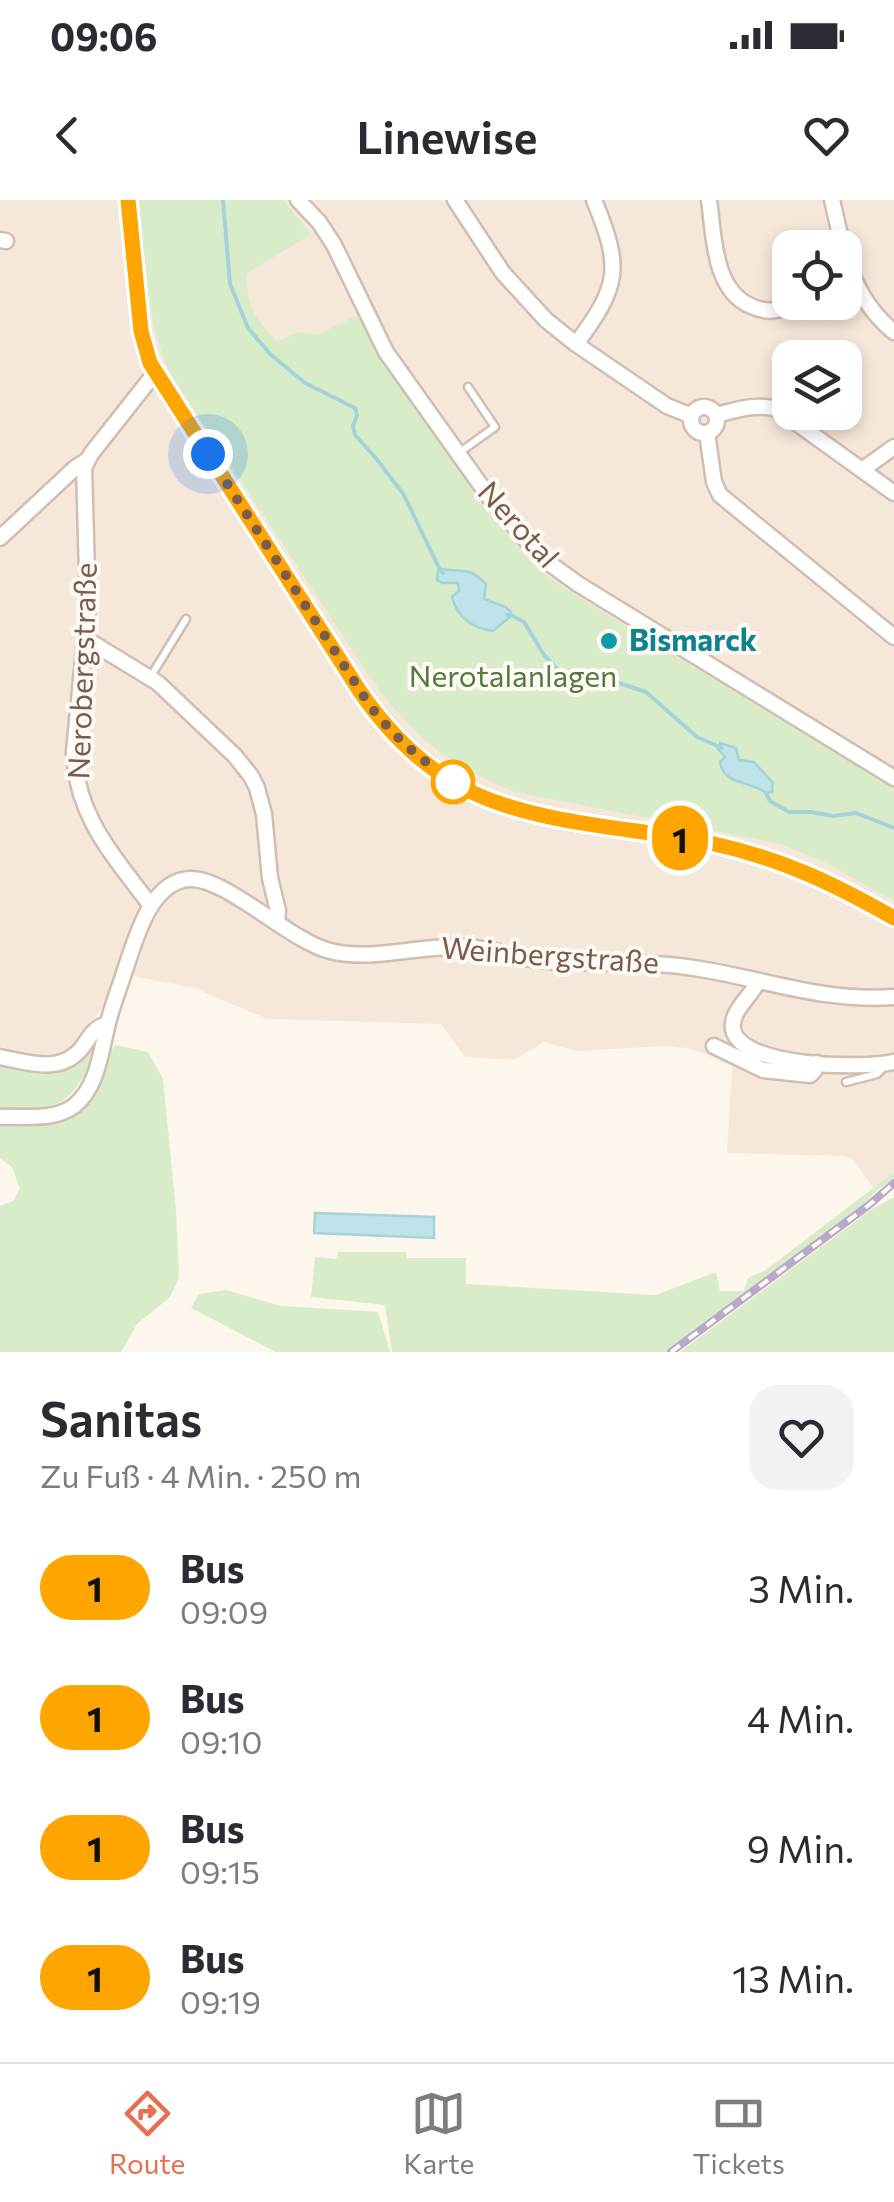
<!DOCTYPE html>
<html lang="de">
<head>
<meta charset="utf-8">
<style>
	:root { --surface:#fff; --page:#f2f2f3; --text:#2b2b33; --muted:#7c7c81; --line:#e1e1e2; --accent:#e76f51 }
	body { margin:0; font-family:Commissioner,sans-serif; background:var(--page); color:var(--text); height:100vh; display:flex; flex-direction:column; font-size:38px; white-space:nowrap }
	* { box-sizing:border-box; margin:0 }
	p { font-size:32px; color:var(--muted) }
	.icon { flex:none; width:55px; height:55px; fill:none; stroke:currentColor; stroke-width:2; stroke-linecap:round; stroke-linejoin:round }
	.map { position:relative; height:1152px; overflow:hidden }
	.side { display:flex; flex-direction:column; background:var(--surface); flex:1 }
	.side>* { flex:none }
	.badge { padding:0 20px; border-radius:32px; font-size:35px; line-height:65px }
	.fabs { position:absolute; left:772px; top:30px; display:grid; gap:20px }
	.fabs a { display:grid; place-items:center; width:90px; height:90px; border-radius:20px; background:var(--surface); box-shadow:0 5px 15px #0003; font-size:50px }
	.you { position:absolute; width:50px; height:50px; margin:-25px; border:8px solid #fff; border-radius:50%; background:#1a73e8; box-shadow:0 0 0 15px #1a73e833 }
	.map>.badge { position:absolute; translate:-50% -50%; box-shadow:0 0 0 5px #fff }
	.round { display:grid; place-items:center; flex:none; width:105px; height:105px; border-radius:30px; background:var(--page) }
	.head { display:flex; align-items:center; justify-content:space-between; height:170px; padding:0 40px }
	h1 { font-size:48px; font-weight:600; line-height:75px }
	ul { padding:0; list-style:none }
	li { display:flex; align-items:center; gap:30px; height:130px; padding:0 40px }
	li div { flex:1 }
	li b { display:block; font-size:38px }
	li em { font-style:normal }
	li .badge { min-width:110px; font-weight:700; text-align:center }
	.status { display:flex; justify-content:space-between; align-items:center; height:70px; padding:0 50px; background:var(--surface); direction:ltr }
	.status svg { height:28px; fill:currentColor }
	header { display:flex; justify-content:space-between; align-items:center; height:130px; padding:0 40px; background:var(--surface); font-size:45px; font-weight:600 }
	.dock { display:flex; justify-content:space-around; align-items:center; height:140px; border-top:2px solid var(--line); background:var(--surface); font-size:28px; color:var(--muted) }
	.dock a { display:grid; justify-items:center; gap:5px }
	.dock .on { color:var(--accent) }
	.map>svg:first-child { display:block }
	.residential { fill:#f5e8da; fill-rule:evenodd }
	.green { fill:#d8ecc9 }
	.water { fill:#bfe3e8; stroke:#a5d3da; stroke-width:2.5 }
	.lines { fill:none; stroke-linecap:round; stroke-linejoin:round }
	.stream { stroke:#a5d3da; stroke-width:4 }
	.service-casing { stroke:#d1beb0; stroke-width:11 }
	.minor-casing { stroke:#d1beb0; stroke-width:19 }
	.tertiary-casing { stroke:#d1beb0; stroke-width:22 }
	.service { stroke:#fff; stroke-width:6 }
	.minor { stroke:#fff; stroke-width:14 }
	.tertiary { stroke:#fff; stroke-width:18 }
	.rail-casing { stroke:#b9a8c9; stroke-width:8 }
	.rail { stroke:#fffaf3; stroke-width:4; stroke-dasharray:11; stroke-linecap:butt }
	.line-casing { stroke:#fff; stroke-width:22 }
	.line { stroke:#ffa500; stroke-width:15 }
	.walk { stroke:#7a5c4d; stroke-width:10; stroke-dasharray:0 18 }
	.culture-dot { fill:#0f9aa8; stroke:#fffaf3; stroke-width:4 }
	.stop-dot { fill:#fff; stroke:#ffa500; stroke-width:5 }
	.labels { text-anchor:middle; stroke-width:8; stroke-linejoin:round; paint-order:stroke }
	.street-label { font-size:30px; fill:#7a5c4d; stroke:#fffaf3 }
	.culture-label { font-size:30px; font-weight:bold; fill:#0d838f; stroke:#fffaf3; text-anchor:start }
	.park-label { font-size:30px; fill:#537a41; stroke:#fffaf3 }
</style>
</head>
<body>
<div class="status"><b>09:06</b><svg viewBox="0 0 49 12"><path d="M0 12V9h3v3zM5 12V6h3v6zM10 12V3h3v9zM15 12V0h3v12zM26 1h20v11H26zM47 4h2v5h-2z"/></svg></div>
<header><svg class="icon" aria-label="back" viewBox="0 0 24 24"><path d="M15 5l-7 7 7 7"/></svg>Linewise<svg class="icon" aria-label="heart" viewBox="0 0 24 24"><path d="M12 20l-8-8c-3-5 5-10 8-4 3-6 11-1 8 4z"/></svg></header>
<div class="map">
<svg width="894" height="1152" viewBox="0 0 894 1152">
	<rect width="100%" height="100%" fill="#fdf6ec"/>
	<path class="residential" d="M 0,0 L 894,0 L 894,972 L 873,988 L 854,960 L 845,956 L 727,953 L 732,867 L 703,853 L 686,848 L 665,846 L 577,851 L 544,842 L 514,860 L 465,857 L 441,824 L 267,819 L 194,788 L 137,777 L 119,771 L 105,804 L 80,839 L 68,852 L 56,856 L 45,856 L 0,847 ZM 790,48 L 845,48 L 845,102 L 790,102 ZM 790,158 L 845,158 L 845,212 L 790,212 Z"/>
	<g class="green">
		<path d="M 138,0 L 283,0 L 311,34 L 246,74 C 246,102 256,123 278,141 L 300,132 L 317,135 L 358,115 L 377,155 L 433,232 L 482,305 L 530,361 L 555,382 L 632,430 L 894,585 L 894,701 L 824,662 L 781,644 L 515,592 C 445,563 414,538 370,477 L 173,178 C 145,126 145,58 138,0 Z"/>
		<path d="M 116,845 L 148,852 L 163,879 L 176,1011 L 179,1078 L 170,1097 L 137,1124 L 121,1152 L 0,1152 L 0,1006 L 13,1001 L 20,989 L 12,967 L 0,958 L 0,922 L 47,923 L 73,915 L 85,905 L 107,855 Z"/>
		<path d="M 92,848 L 96,851 C 69,909 62,909 0,909 L 0,862 L 57,871 L 72,867 Z"/>
		<path d="M 894,972 L 894,978 L 875,992 L 866,1003 L 665,1152 L 392,1152 L 385,1105 L 311,1097 L 315,1057 L 336,1059 L 338,1052 L 406,1052 L 407,1058 L 466,1058 L 466,1084 L 656,1095 L 716,1072 L 720,1091 L 744,1091 L 748,1078 L 766,1070 Z"/>
		<path d="M 894,997 L 894,1152 L 680,1152 L 872,1009 Z"/>
		<path d="M 226,1090 L 281,1106 L 378,1112 L 390,1152 L 276,1152 L 191,1108 L 199,1094 Z"/>
	</g>
	<g class="water">
		<path d="M 443,369 C 463,373 469,366 486,384 L 484,399 L 506,407 L 511,412 L 511,416 L 493,431 C 472,428 457,417 452,397 L 459,391 L 458,383 L 442,383 L 437,380 L 438,371 Z"/>
		<path d="M 720,543 L 736,548 L 739,560 L 754,562 L 773,583 L 772,592 L 766,593 C 751,581 723,585 720,562 L 725,557 L 718,549 Z"/>
		<path d="M 315,1013 L 434,1017 L 434,1038 L 314,1033 Z"/>
	</g>
	<g class="lines">
		<g class="stream">
			<path d="M 223,0 L 230,84 L 248,128 L 270,154 L 305,183 L 355,208 L 357,215 L 353,226 L 355,235 L 375,257 L 404,295 L 440,370 L 443,373"/>
			<path d="M 507,415 L 511,415 L 524,422 L 544,455 L 568,480 L 580,483 L 603,478 L 646,492 L 697,537 L 722,548"/>
			<path d="M 766,593 L 770,601 L 789,612 L 811,612 L 833,616 L 856,613 L 894,628"/>
		</g>
		<g class="service-casing">
			<g id="service">
				<path d="M 460,252 L 495,227 L 468,187"/>
				<path d="M 151,476 L 186,419"/>
				<path d="M 846,882 L 877,874 L 886,865"/>
			</g>
		</g>
		<g class="minor-casing">
			<g id="minor">
				<path d="M 298,0 L 319,22 L 334,45 L 386,152 L 487,294 L 532,347 L 549,363 L 578,384 L 894,578"/>
				<path d="M 455,0 L 503,73 L 546,120 L 576,144 L 667,206 L 692,216"/>
				<path d="M 709,0 C 714,35 713,90 751,106 C 768,114 780,111 796,102"/>
				<path d="M 832,0 L 843,48"/>
				<path d="M 0,40 L 6,41"/>
				<path d="M 845,54 C 854,85 868,111 894,132"/>
				<path d="M 576,144 C 620,85 622,68 594,0"/>
				<circle cx="704" cy="220" r="13"/>
				<path d="M 716,215 C 736,210 756,203 777,209 L 894,293"/>
				<path d="M 707,233 L 714,282 L 720,295 L 894,437"/>
				<path d="M 862,270 L 894,247"/>
				<path d="M 0,338 L 75,268 L 86,261"/>
				<path d="M 86,439 L 158,483 L 235,556 L 251,576 L 257,588 L 264,614 L 270,678 L 278,711 L 277,723"/>
				<path d="M 151,706 C 114,656 76,617 74,552 L 88,408 L 84,268 L 91,254 L 155,173"/>
				<path d="M 758,781 C 752,796 730,811 733,829 C 740,868 864,869 893,862"/>
				<path d="M 714,846 L 763,870 L 810,875 L 814,871 L 817,863"/>
				<path d="M 0,857 C 30,863 63,875 84,845 C 91,835 94,828 107,824"/>
				<path d="M 0,917 C 24,916 54,921 74,906 C 98,887 101,850 108,823 C 112,806 119,789 124,773 C 135,742 149,681 190,679 C 225,677 290,741 330,751 C 374,762 421,744 466,747 C 494,749 520,759 548,761 C 599,765 649,760 700,769 C 768,780 823,802 894,797"/>
			</g>
		</g>
		<g class="tertiary-casing">
			<path id="tertiary" d="M 128,0 L 141,131 L 150,163 L 359,490 C 390,534 428,573 478,595 C 545,625 638,628 710,643 C 781,658 832,683 894,718"/>
		</g>
		<use href="#service" class="service"/>
		<use href="#minor" class="minor"/>
		<use href="#tertiary" class="tertiary"/>
		<g class="rail-casing">
			<path id="rail" d="M 671,1152 L 869,1005 L 894,983"/>
		</g>
		<use href="#rail" class="rail"/>
	</g>
	<g class="lines">
		<g class="line-casing">
			<path id="line" d="M 128,0 L 141,131 L 150,163 L 359,490 C 389,534 428,573 478,595 C 545,625 638,628 710,643 C 780,658 833,683 894,718"/>
		</g>
		<use href="#line" class="line"/>
		<path class="walk" d="M 208,254 L 370,506 C 396,539 424,563 460,586 L 453,582"/>
	</g>
	<circle class="culture-dot" cx="609" cy="441" r="10"/>
	<circle class="stop-dot" cx="453" cy="582" r="20"/>
	<g class="labels">
		<g class="street-label">
			<text transform="translate(518 325) rotate(48)" y="10">Nerotal</text>
			<text transform="translate(83 471) rotate(-88)" y="10">Nerobergstraße</text>
			<text transform="translate(550 756) rotate(4)" y="10">Weinbergstraße</text>
		</g>
		<g class="culture-label">
			<text x="629" y="451">Bismarck</text>
		</g>
		<g class="park-label">
			<text x="513" y="487">Nerotalanlagen</text>
		</g>
	</g>
</svg>
<div class="fabs">
<a><svg class="icon" aria-label="locate" viewBox="0 0 24 24"><circle cx="12" cy="12" r="6"/><path d="M12 2v4M12 18v4M2 12h4M18 12h4"/></svg></a>
<a><svg class="icon" aria-label="layers" viewBox="0 0 24 24"><path d="M12 4l9 5-9 5-9-5zM3 14l9 5 9-5"/></svg></a>
</div>
<div class="you" style="left:208px;top:254px"></div>
<b class="badge" style="left:680px;top:638px;background:#ffa500;color:#111">1</b>
</div>
<section class="side">
<div class="head"><div><h1>Sanitas</h1><p>Zu Fuß · 4 Min. · 250 m</p></div><a class="round"><svg class="icon" aria-label="heart" viewBox="0 0 24 24"><path d="M12 20l-8-8c-3-5 5-10 8-4 3-6 11-1 8 4z"/></svg></a></div>
<ul>
<li><span class="badge" style="background:#ffa500;color:#111">1</span><div><b>Bus</b><p>09:09</p></div><em>3 Min.</em></li>
<li><span class="badge" style="background:#ffa500;color:#111">1</span><div><b>Bus</b><p>09:10</p></div><em>4 Min.</em></li>
<li><span class="badge" style="background:#ffa500;color:#111">1</span><div><b>Bus</b><p>09:15</p></div><em>9 Min.</em></li>
<li><span class="badge" style="background:#ffa500;color:#111">1</span><div><b>Bus</b><p>09:19</p></div><em>13 Min.</em></li>
</ul>
</section>
<nav class="dock">
<a class="on"><svg class="icon" aria-label="directions" viewBox="0 0 24 24"><path d="M12 3l9 9-9 9-9-9zM9 14v-3h6M13 9l2 2-2 2"/></svg>Route</a>
<a><svg class="icon" aria-label="map" viewBox="0 0 24 24"><path d="M3 6l6-2 6 2 6-2v14l-6 2-6-2-6 2zM9 4v14M15 6v14"/></svg>Karte</a>
<a><svg class="icon" aria-label="tickets" viewBox="0 0 24 24"><path d="M3 7h18v10H3zM15 7v10"/></svg>Tickets</a>
</nav>
</body>
</html>
